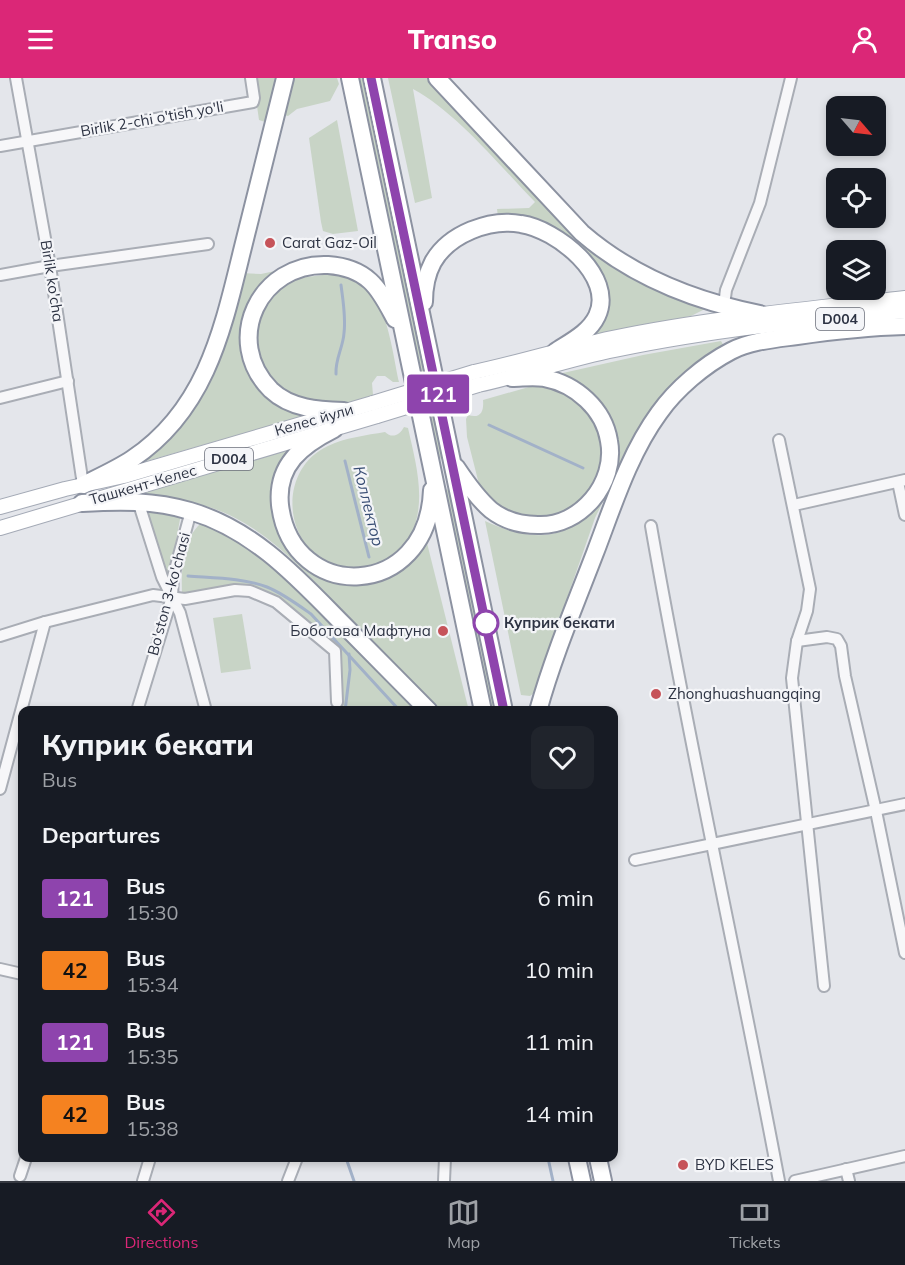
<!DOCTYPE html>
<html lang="en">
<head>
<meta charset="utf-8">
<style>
	:root { --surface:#171b24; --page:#20242c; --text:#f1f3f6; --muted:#9ea1a6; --line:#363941; --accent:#db2777 }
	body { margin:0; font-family:Mulish,sans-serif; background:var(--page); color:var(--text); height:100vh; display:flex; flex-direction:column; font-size:22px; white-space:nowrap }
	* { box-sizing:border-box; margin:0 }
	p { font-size:20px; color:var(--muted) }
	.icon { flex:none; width:33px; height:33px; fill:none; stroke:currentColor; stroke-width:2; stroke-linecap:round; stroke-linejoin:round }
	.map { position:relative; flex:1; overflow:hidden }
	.side { position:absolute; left:18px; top:628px; width:600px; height:456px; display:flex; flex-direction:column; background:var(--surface); border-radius:12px; box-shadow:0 3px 9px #0003 }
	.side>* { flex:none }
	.badge { padding:0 12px; border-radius:4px; font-size:21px; line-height:39px }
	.needle { width:39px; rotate:118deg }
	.fabs { position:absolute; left:826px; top:18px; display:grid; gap:12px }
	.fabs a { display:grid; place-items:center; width:60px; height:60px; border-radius:12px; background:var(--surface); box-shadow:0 3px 9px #0003; font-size:30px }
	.map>.badge { position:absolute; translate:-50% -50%; box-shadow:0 0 0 3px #fff }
	h2 { padding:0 24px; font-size:22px; line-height:54px }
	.round { display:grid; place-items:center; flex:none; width:63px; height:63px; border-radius:12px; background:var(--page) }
	.headline { display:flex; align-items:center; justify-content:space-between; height:102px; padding:0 24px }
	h1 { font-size:28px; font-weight:800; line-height:45px }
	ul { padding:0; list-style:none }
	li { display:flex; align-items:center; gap:18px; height:72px; padding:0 24px }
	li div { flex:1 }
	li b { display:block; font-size:22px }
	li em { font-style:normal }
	li .badge { min-width:66px; font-weight:700; text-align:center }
	header { display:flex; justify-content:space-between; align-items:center; height:78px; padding:0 24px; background:var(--accent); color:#fff; font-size:27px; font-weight:800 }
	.menu { display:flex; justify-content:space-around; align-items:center; height:84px; border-top:2px solid var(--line); background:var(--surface); font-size:16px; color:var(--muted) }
	.menu a { display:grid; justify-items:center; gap:3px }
	.menu .on { color:var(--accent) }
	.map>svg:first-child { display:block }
	.green { fill:#c8d4c6 }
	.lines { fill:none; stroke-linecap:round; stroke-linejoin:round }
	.stream { stroke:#a2b1c8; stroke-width:3 }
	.minor-casing { stroke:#a9adb5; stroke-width:14 }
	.major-casing { stroke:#a4aab6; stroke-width:16 }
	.highway-casing { stroke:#8c92a1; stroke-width:20 }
	.minor { stroke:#f7f7f9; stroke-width:10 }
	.major { stroke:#fff; stroke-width:14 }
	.highway { stroke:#fff; stroke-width:16 }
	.major-bridge-casing { stroke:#a4aab6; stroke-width:16; stroke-linecap:butt }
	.major-bridge { stroke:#fff; stroke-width:14 }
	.line-casing { stroke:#fff; stroke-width:14 }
	.line { stroke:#8e44ad; stroke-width:9 }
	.poi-dot { fill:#c65359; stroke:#f4f5f8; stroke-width:2 }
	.stop-dot { fill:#fff; stroke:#8e44ad; stroke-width:3 }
	.labels { text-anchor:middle; stroke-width:4.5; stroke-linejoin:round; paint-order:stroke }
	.shield { fill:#f4f5f8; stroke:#696d79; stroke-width:1.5 }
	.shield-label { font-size:14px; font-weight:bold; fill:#2d3343 }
	.street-label { font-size:15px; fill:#2d3343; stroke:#f4f5f8 }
	.poi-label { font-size:15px; fill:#2d3343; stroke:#f4f5f8; text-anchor:start }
	.stop-label { font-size:15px; font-weight:bold; fill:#2d3343; stroke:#f4f5f8; text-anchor:start }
	.water-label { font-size:16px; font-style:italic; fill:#394e74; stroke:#f4f5f8 }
</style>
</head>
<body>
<header><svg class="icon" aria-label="menu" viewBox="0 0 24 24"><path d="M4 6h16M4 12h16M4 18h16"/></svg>Transo<svg class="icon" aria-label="person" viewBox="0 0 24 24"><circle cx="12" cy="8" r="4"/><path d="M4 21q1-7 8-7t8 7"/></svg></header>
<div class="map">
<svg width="905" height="1103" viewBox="0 0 905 1103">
	<rect width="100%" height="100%" fill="#e4e6eb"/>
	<g class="green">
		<path d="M 257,0 L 277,0 L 265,44 L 259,42 L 257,28 Z"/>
		<path d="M 290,0 L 337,0 L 339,6 L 330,23 L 297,31 L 288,38 L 281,36 Z"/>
		<path d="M 359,0 L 365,0 L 445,380 L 438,381 Z"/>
		<path d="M 388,0 L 434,0 L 555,138 L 587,170 L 603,183 L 643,205 L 709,229 L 691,238 L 587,258 L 596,250 L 591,184 L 498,139 L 497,131 L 529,130 L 535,124 C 500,88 456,34 413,11 L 432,120 L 415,125 Z"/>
		<path d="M 337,42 L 358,153 L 333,156 L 323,153 L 321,144 L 309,60 Z"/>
		<path d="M 275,193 C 250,216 236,243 244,277 C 245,284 247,292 252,298 C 264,314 286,330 304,338 L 133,387 L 170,355 L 241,195 L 261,196 Z"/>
		<path d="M 330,196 C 336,196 343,196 349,197 C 386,207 392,273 399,304 L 393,304 L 385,298 L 377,298 L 372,305 L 373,317 L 340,327 L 292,319 L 282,312 L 262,291 L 256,261 L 258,246 L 268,223 L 282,209 L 300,200 Z"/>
		<path d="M 721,263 L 725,270 L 629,370 L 595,440 L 534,615 L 530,618 L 521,617 L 485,443 C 518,458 551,466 581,442 C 591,434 600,426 604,413 C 609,397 611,380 615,363 L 554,297 L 643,277 Z"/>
		<path d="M 536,307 L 580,320 L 604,360 L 600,400 L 588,419 L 551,441 L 509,437 L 481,414 L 467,359 L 466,341 L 468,337 C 481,341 484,333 483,322 Z"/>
		<path d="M 404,349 L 408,350 C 416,386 428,426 409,461 C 407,465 405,470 401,472 C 397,476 391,479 386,482 C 381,485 375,489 370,491 C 365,493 357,491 352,491 C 285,487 271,394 328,368 C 344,360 367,357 385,354 C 392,361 400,357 404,349 Z"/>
		<path d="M 293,370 C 287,382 273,409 272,421 C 271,431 277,458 285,465 C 290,470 363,505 368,504 C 395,503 412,485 427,465 L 469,633 L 441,633 C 408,599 375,565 341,531 C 303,492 265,448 212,430 C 185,421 158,420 130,418 Z"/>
		<path d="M 450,411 L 497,633 L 491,633 L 444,412 Z"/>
		<path d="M 152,432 L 181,436 L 169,500 L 166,500 L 149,438 L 149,434 Z"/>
		<path d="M 204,443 L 265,476 L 420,633 L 343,633 L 337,572 C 312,551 280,512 247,508 C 226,506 203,512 182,516 C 181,492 183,457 204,443 Z"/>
		<path d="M 242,536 L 251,591 L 221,595 L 213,540 Z"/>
	</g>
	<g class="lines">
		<g class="stream">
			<path d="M 336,296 C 335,281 343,270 344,255 C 346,239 343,223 341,207"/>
			<path d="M 489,347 L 583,390"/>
			<path d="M 345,383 L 369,479"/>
			<path d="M 188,498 C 213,500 243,500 267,509 C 282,515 297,526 311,536 L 400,633"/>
			<path d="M 345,633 L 350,592 L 349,576"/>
			<path d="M 346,1080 L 354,1103"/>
			<path d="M 548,1080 L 553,1103"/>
		</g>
		<g class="minor-casing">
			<g id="minor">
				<path d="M 16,0 L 50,188 L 83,407"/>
				<path d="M 0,68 L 253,24 L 254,20 L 251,0"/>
				<path d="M 0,197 L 50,188 L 208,166"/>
				<path d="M 724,227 L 726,212 L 760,125 L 791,0"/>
				<path d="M 0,320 L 68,303"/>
				<path d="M 779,362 L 810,511 L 807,533 L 797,563 L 792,600 L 824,908"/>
				<path d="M 898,404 L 905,437"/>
				<path d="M 138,423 L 162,499 L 180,535 L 206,633"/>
				<path d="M 794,427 L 905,402"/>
				<path d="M 651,448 C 689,667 738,884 779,1103"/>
				<path d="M 0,558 L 45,544 L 153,517 L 185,521 L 235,512 L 250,513 L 276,524 L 335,573 L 337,624"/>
				<path d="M 797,563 L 827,559 L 837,561 L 841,568 L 845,598 L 876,733 L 905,875"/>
				<path d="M 137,633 L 172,519 L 173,499 L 191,433"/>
				<path d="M 0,711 L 45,544"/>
				<path d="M 635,782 L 905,726"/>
				<path d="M 0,891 L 22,896"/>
				<path d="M 846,1091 L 849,1103"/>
				<path d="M 20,1098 L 26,1080"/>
				<path d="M 143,1103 L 150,1080"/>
				<path d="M 288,1103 L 297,1080"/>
				<path d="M 444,1103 L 445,1080"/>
				<path d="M 795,1103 L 905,1078"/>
			</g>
		</g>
		<g class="major-casing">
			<g id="major">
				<path d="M 474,294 C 521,284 565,270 612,260 C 708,240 807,231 905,220"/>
				<path d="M 478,307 C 524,297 569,281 615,272 C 710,252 809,242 905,233"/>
				<path d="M 0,429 L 65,411 L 124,398 L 373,325"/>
				<path d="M 0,450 L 377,338"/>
			</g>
		</g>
		<g class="highway-casing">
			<g id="highway">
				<path d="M 350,0 L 483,633"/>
				<path d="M 372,0 L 504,633"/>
				<path d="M 437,0 L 582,155 C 633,199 694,223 760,236"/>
				<path d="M 424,224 C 424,210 426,197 433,184 C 449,156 490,140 521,146 C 556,151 616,198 597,238 C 589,255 570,264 555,274"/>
				<path d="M 344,333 C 319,332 291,331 271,312 C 222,263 259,184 328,187 C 343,188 358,192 370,203 C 381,213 388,228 395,241"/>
				<path d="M 334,351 C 302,367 276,387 280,427 C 292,526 428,523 432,412"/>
				<path d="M 456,389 C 466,404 477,420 491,432 C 505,443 521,447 538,447 C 580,449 617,405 609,363 C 604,331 576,306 544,300 C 533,298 522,300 512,300"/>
				<path d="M 83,407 C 99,399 117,391 132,381 C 207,331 223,250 243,169 C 257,112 271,56 285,0"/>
				<path d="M 82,425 C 119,423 154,422 190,433 C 252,451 295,497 339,542 C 369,572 399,603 429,633"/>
				<path d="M 538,633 C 553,579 575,527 595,475 C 613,428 629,376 659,335 C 676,311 704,287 731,273 C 750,263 775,261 797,258 C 832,253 869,249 905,248"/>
				<path d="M 577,1080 L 582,1103"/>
				<path d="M 598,1080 L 603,1103"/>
			</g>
		</g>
		<use href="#minor" class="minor"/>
		<use href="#major" class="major"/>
		<use href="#highway" class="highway"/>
		<g class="major-bridge-casing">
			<g id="major-bridge">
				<path d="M 373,325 L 474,294"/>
				<path d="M 377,338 L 478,307"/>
			</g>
		</g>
		<use href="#major-bridge" class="major-bridge"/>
	</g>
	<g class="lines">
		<g class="line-casing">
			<path id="line" d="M 371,0 L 504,633"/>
		</g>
		<use href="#line" class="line"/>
	</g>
	<g class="poi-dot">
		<circle cx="270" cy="165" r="6"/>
		<circle cx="443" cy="553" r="6"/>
		<circle cx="656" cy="616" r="6"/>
		<circle cx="683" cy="1087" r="6"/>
	</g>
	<circle class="stop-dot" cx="486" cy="545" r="12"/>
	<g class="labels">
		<g class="shield">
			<rect x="816" y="230" width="48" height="22" rx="4.5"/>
			<rect x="205" y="370" width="48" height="22" rx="4.5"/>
		</g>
		<g class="shield-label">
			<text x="840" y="246">D004</text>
			<text x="229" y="386">D004</text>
		</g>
		<g class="street-label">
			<text transform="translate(152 41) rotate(-10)" y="5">Birlik 2-chi o'tish yo'li</text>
			<text transform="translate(52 203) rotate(81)" y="5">Birlik ko'cha</text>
			<text transform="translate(314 342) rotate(-16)" y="5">Келес йули</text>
			<text transform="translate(143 407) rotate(-16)" y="5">Ташкент-Келес</text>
			<text transform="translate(169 516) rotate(-75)" y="5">Bo'ston 3-ko'chasi</text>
		</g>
		<g class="poi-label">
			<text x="282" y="170">Carat Gaz-Oil</text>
			<text x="431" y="558" text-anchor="end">Боботова Мафтуна</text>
			<text x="668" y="621">Zhonghuashuangqing</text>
			<text x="695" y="1092">BYD KELES</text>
		</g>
		<g class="stop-label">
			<text x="504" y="550">Куприк бекати</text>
		</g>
		<g class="water-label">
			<text transform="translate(369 428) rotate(76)" y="6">Коллектор</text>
		</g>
	</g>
</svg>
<div class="fabs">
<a><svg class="needle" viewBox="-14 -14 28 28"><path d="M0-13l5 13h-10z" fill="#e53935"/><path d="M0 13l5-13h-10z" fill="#9ea1a6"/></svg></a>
<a><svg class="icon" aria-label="locate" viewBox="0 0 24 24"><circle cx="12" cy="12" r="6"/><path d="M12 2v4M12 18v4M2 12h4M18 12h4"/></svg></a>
<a><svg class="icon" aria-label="layers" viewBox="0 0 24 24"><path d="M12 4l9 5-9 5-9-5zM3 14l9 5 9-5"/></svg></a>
</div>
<b class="badge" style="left:438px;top:316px;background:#8e44ad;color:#fff">121</b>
<section class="side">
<div class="headline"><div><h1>Куприк бекати</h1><p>Bus</p></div><a class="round"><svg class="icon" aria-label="heart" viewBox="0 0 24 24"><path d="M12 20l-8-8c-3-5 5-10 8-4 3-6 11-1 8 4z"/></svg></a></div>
<h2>Departures</h2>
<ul>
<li><span class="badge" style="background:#8e44ad;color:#fff">121</span><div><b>Bus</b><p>15:30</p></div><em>6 min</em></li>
<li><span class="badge" style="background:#f58220;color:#111">42</span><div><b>Bus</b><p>15:34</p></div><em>10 min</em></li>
<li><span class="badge" style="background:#8e44ad;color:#fff">121</span><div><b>Bus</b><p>15:35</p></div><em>11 min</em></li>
<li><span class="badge" style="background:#f58220;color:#111">42</span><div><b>Bus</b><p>15:38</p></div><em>14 min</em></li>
</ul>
</section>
</div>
<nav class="menu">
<a class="on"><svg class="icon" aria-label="directions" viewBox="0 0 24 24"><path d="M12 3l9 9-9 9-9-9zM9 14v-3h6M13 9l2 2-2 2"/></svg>Directions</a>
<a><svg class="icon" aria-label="map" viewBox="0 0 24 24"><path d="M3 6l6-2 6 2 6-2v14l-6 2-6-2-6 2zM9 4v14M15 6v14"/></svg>Map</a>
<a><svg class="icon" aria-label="tickets" viewBox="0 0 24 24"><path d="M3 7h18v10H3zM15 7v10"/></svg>Tickets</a>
</nav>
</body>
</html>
